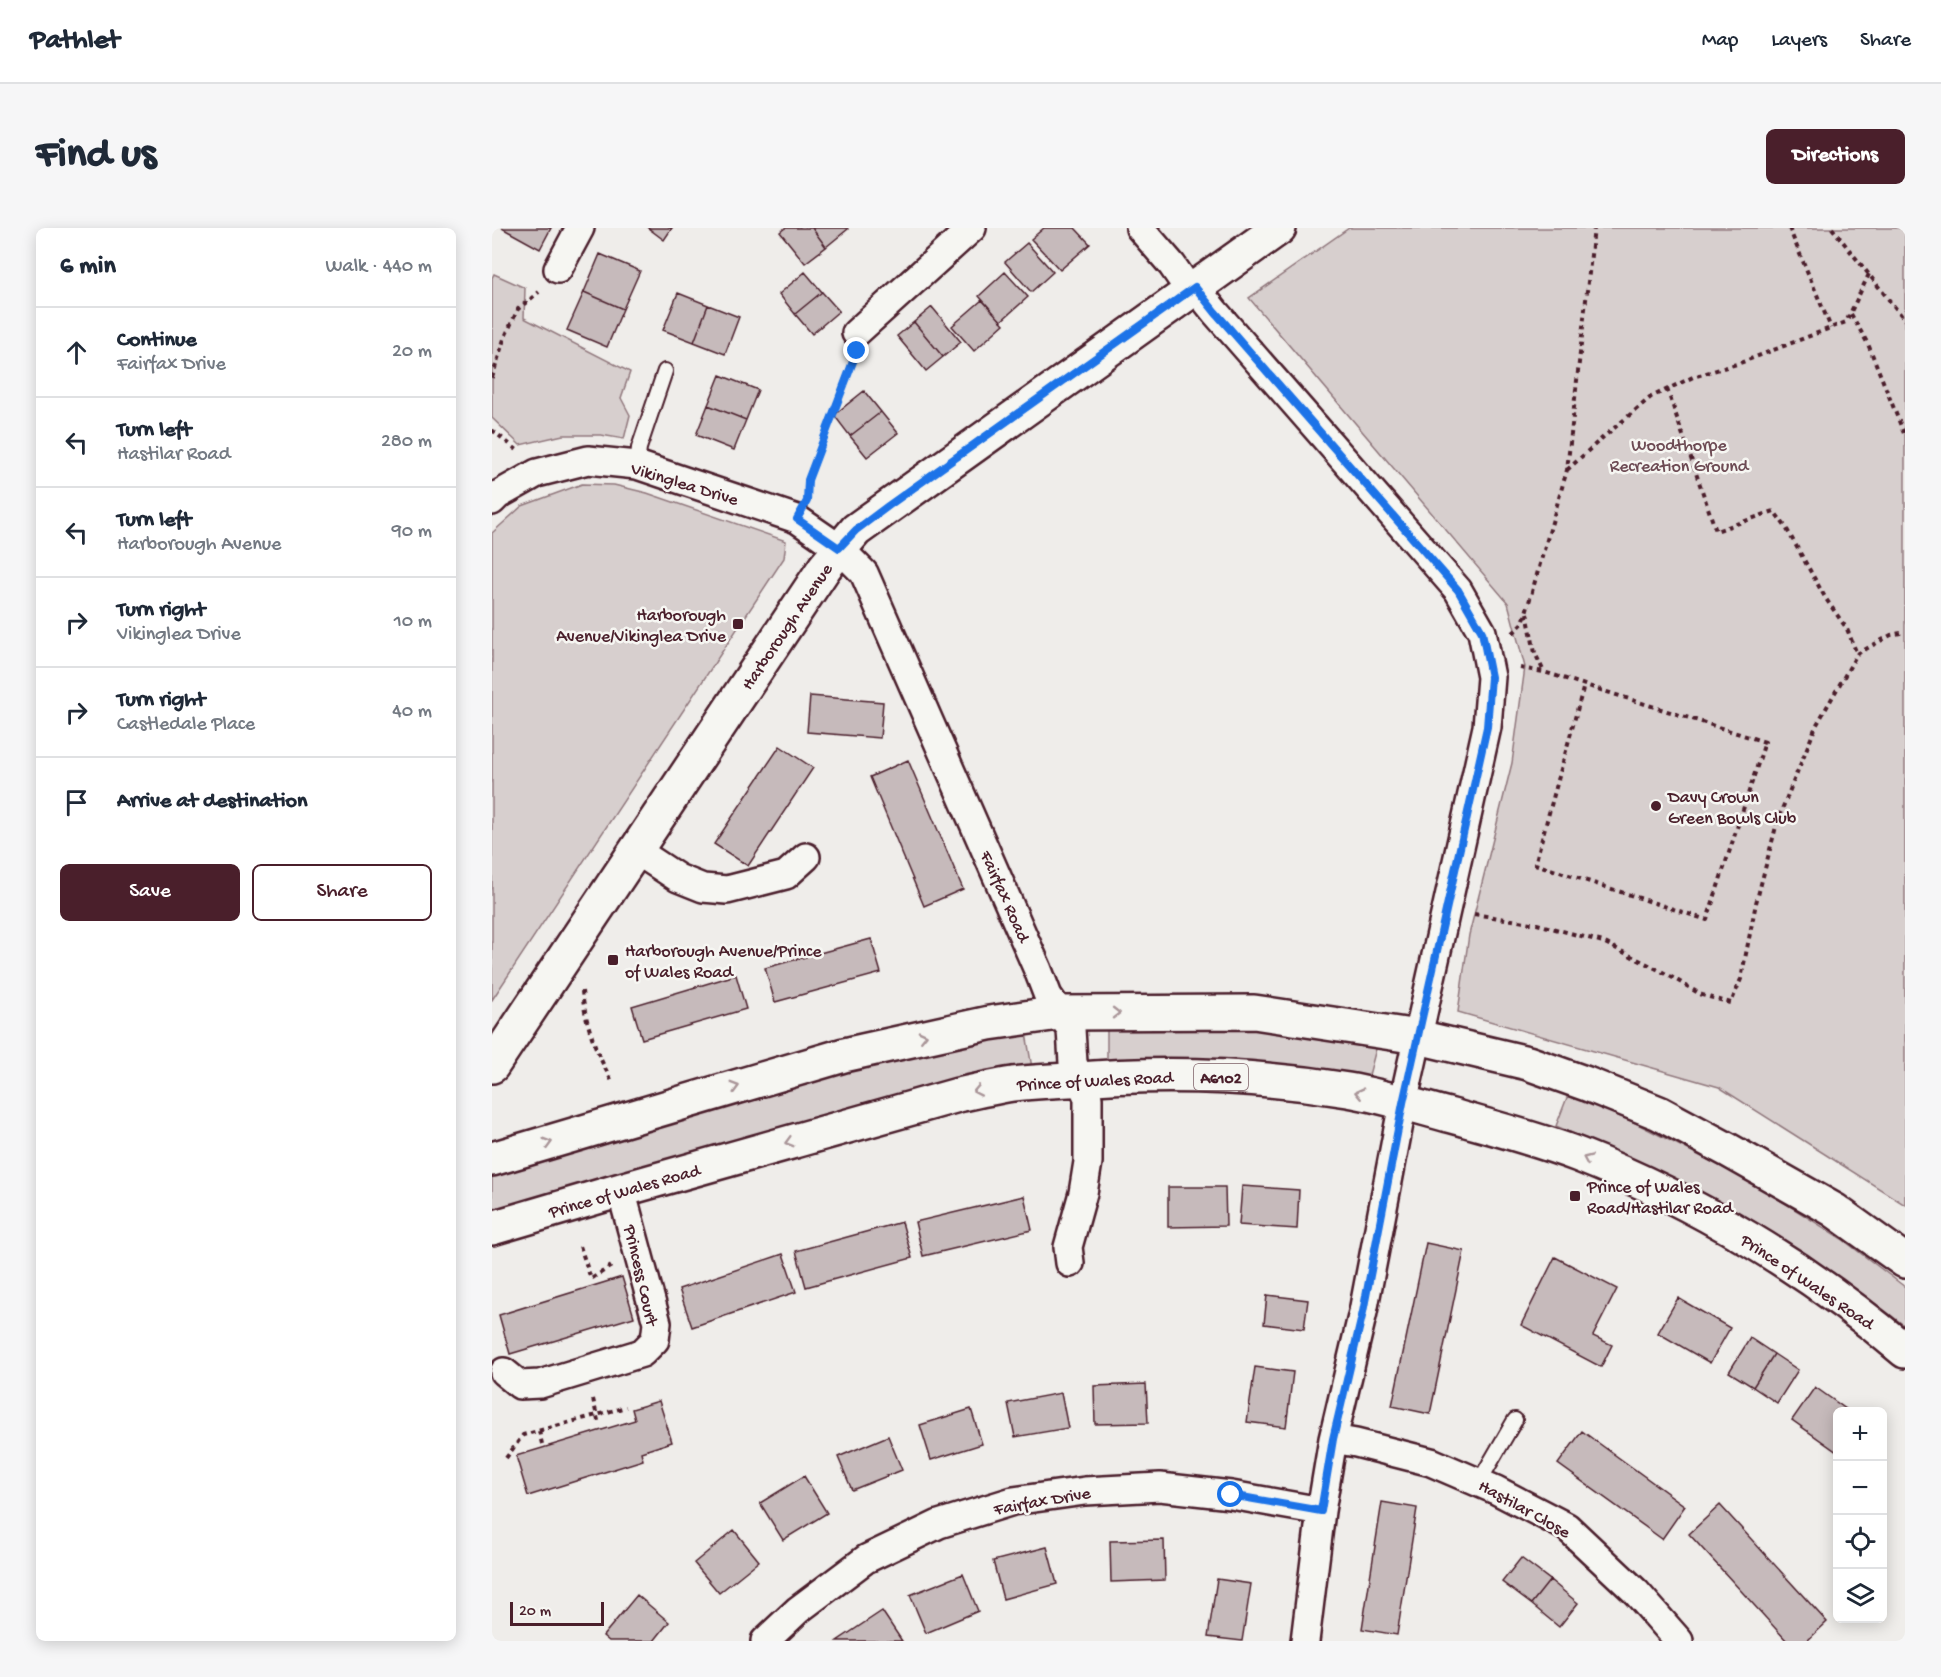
<!DOCTYPE html>
<meta charset="utf-8">
<style>
body{margin:0;font-family:"Gochi Hand",sans-serif;background:#f6f6f7;color:#1f2937}
.controls{position:absolute;right:18px;bottom:18px;display:grid;overflow:hidden;border-radius:9px;box-shadow:0 3px 15px #0003}
.controls button{width:54px;height:54px;display:grid;place-items:center;padding:0;border:0;border-bottom:2px solid #e0e1e3;background:#fff;color:#1f2937;font:30px sans-serif}
.scale{position:absolute;left:18px;bottom:15px;width:94px;box-sizing:border-box;padding-left:6px;border:3px solid #4a1f2b;border-top:0;font-size:16px;line-height:21px;white-space:nowrap;color:#4a1f2b;-webkit-text-stroke:4px #f6f6f2;paint-order:stroke}
.stop{position:absolute;width:18px;height:18px;margin:-14px;border:4px solid #1a73e8;border-radius:50%;background:#fff}
.stop.end{background:#1a73e8;border-color:#fff;box-shadow:0 2px 6px #0008}
.list{margin:0;padding:0;list-style:none}
h2{display:flex;justify-content:space-between;align-items:center;height:78px;margin:0;padding:0 24px;font-size:26px}
h2 small{font-size:20px;font-weight:400;color:#747a83}
.list li{display:grid;grid-template-columns:39px 1fr auto;gap:18px;align-items:center;box-sizing:border-box;height:90px;padding:0 24px;border-top:2px solid #e0e1e3}
.list b{display:block;font-size:22px;white-space:nowrap}
.list p{margin:0;font-size:20px;white-space:nowrap;color:#747a83}
.list em{font-size:20px;font-style:normal;color:#747a83}
.actions{display:flex;gap:12px;padding:18px 24px}
.actions a{flex:1;padding:14px 0;border:2px solid #4a1f2b;border-radius:9px;text-align:center;font-size:21px;color:#4a1f2b}
.actions .main{background:#4a1f2b;color:#fff}
.icon{flex:none;width:33px;height:33px;fill:none;stroke:currentColor;stroke-width:2;stroke-linecap:round;stroke-linejoin:round}
.map{position:relative;flex:none;width:1413px;height:1413px;overflow:hidden;border-radius:9px}
header{display:flex;align-items:center;gap:36px;box-sizing:border-box;height:84px;padding:0 30px;background:#fff;border-bottom:2px solid #e0e1e3}
header strong{font-size:28px}
nav{display:flex;gap:33px;margin-inline-start:auto;font-size:21px}
.intro{display:flex;align-items:center;justify-content:space-between;box-sizing:border-box;height:144px;padding:0 36px}
h1{margin:0;font-size:42px}
.button{padding:15px 27px;border-radius:9px;background:#4a1f2b;color:#fff;font-size:21px;font-weight:700}
main{display:flex;gap:36px;padding:0 36px}
aside{flex:1;background:#fff;border-radius:9px;box-shadow:0 3px 15px #0003}
.map>svg:first-child{display:block}
</style>
<header>
<strong>Pathlet</strong>
<nav><a>Map</a><a>Layers</a><a>Share</a></nav>
</header>
<div class="intro"><h1>Find us</h1><a class="button">Directions</a></div>
<main>
<aside>
<h2>6 min<small>Walk · 440 m</small></h2>
<ul class="list">
<li><svg class="icon" aria-label="ahead" viewBox="0 0 24 24"><path d="M12 20V5M6 11l6-6 6 6"/></svg><div><b>Continue</b><p>Fairfax Drive</p></div><em>20 m</em></li>
<li><svg class="icon" aria-label="left" viewBox="0 0 24 24"><path d="M17 20v-9H6M10 6l-5 5 5 5"/></svg><div><b>Turn left</b><p>Hastilar Road</p></div><em>280 m</em></li>
<li><svg class="icon" aria-label="left" viewBox="0 0 24 24"><path d="M17 20v-9H6M10 6l-5 5 5 5"/></svg><div><b>Turn left</b><p>Harborough Avenue</p></div><em>90 m</em></li>
<li><svg class="icon" aria-label="right" viewBox="0 0 24 24"><path d="M7 20v-9h11M14 6l5 5-5 5"/></svg><div><b>Turn right</b><p>Vikinglea Drive</p></div><em>10 m</em></li>
<li><svg class="icon" aria-label="right" viewBox="0 0 24 24"><path d="M7 20v-9h11M14 6l5 5-5 5"/></svg><div><b>Turn right</b><p>Castledale Place</p></div><em>40 m</em></li>
<li><svg class="icon" aria-label="arrive" viewBox="0 0 24 24"><path d="M6 21V4h12l-3 4 3 4H6"/></svg><div><b>Arrive at destination</b></div></li>
</ul>
<div class="actions"><a class="main">Save</a><a>Share</a></div>
</aside>
<div class="map">
<svg width="1413" height="1413" viewBox="0 0 1413 1413">
<rect width="100%" height="100%" fill="#efedea"/>
<filter id="ink" filterUnits="userSpaceOnUse"><feTurbulence type="fractalNoise" baseFrequency=".0167" numOctaves="2"/><feDisplacementMap in="SourceGraphic" scale="12" xChannelSelector="R" yChannelSelector="G"/><feConvolveMatrix kernelMatrix="1 2 1 2 8 2 1 2 1" color-interpolation-filters="sRGB"/></filter>
<g filter="url(#ink)">
<path fill="#d7cfce" stroke="#90777c" stroke-width="1.5" d="M857,0H1413V977L1227,859L966,784L977,707L1020,535L1033,439L1016,375L757,70Z
M2,46L33,60L32,90L138,144L129,170L138,187L132,211L109,207H71L28,217L0,190V50Z
M90,256L122,257L155,265L294,313L292,330L0,772V305L30,278Z
M615,797L715,798L787,802L885,817L876,851L819,840L760,834L615,832Z
M534,805L540,840L467,851L431,859L0,982V948L234,876L449,817Z
M1076,867L1130,888L1261,955L1350,1011L1413,1059V1098C1304,1013 1191,952 1064,898Z"/>
<path fill="#c6babb" stroke="#4a1f2b" stroke-width="1.5" d="M10,0H59L48,21Z
M156,0H180L172,12Z
M293,0H320L334,19L313,35L288,4Z
M320,0H355L356,1L334,19Z
M552,0H583L598,16L568,42L539,11Z
M535,15L561,44L539,64L513,34Z
M108,26L148,43L131,81L92,64Z
M313,44L330,64L303,86L287,66Z
M513,44L536,69L509,93L487,68Z
M92,64L131,81L115,119L75,102Z
M330,64L347,83L320,106L303,86Z
M186,65L216,77L202,114L171,102Z
M490,72L512,96L482,123L460,98Z
M216,77L247,89L233,126L202,114Z
M440,79L469,114L451,129L422,94Z
M422,94L451,129L434,143L405,108Z
M228,147L266,162L254,192L216,177Z
M372,163L389,184L358,208L342,187Z
M216,177L254,192L242,222L204,207Z
M389,184L406,205L375,229L358,208Z
M318,468L391,474L388,510L315,504Z
M288,518L321,540L256,638L222,616Z
M416,532L471,661L432,678L378,549Z
M379,711L389,745L283,774L273,740Z
M244,747L254,781L150,811L140,778Z
M750,958L807,962L805,1001L747,997Z
M676,959H733L734,998L676,999Z
M532,968L540,1002L431,1028L423,994Z
M410,994L420,1030L314,1059L304,1023Z
M934,1015L972,1023L938,1186L900,1178Z
M291,1026L304,1064L200,1099L187,1061Z
M1063,1029L1125,1061L1101,1108L1120,1117L1109,1139L1029,1097Z
M130,1049L142,1089L18,1126L7,1087Z
M775,1067L816,1072L812,1101L772,1096Z
M1186,1070L1238,1100L1218,1135L1166,1105Z
M1258,1110L1282,1126L1261,1159L1237,1144Z
M1282,1126L1306,1142L1285,1175L1261,1159Z
M763,1139L801,1144L794,1199L755,1194Z
M654,1156L656,1195L603,1196L602,1158Z
M1323,1159L1358,1184H1346L1345,1224L1300,1192Z
M569,1165L576,1200L523,1209L516,1175Z
M167,1173L180,1214L149,1224L151,1232L36,1268L24,1228L143,1192L140,1181Z
M479,1181L490,1216L439,1232L428,1197Z
M1090,1203L1193,1278L1170,1311L1066,1236Z
M396,1208L410,1242L360,1262L346,1229Z
M312,1248L335,1285L291,1312L268,1275Z
M890,1274L925,1280L905,1407L870,1401Z
M1228,1277L1335,1394L1315,1413H1295L1197,1306Z
M242,1302L267,1333L227,1365L202,1335Z
M672,1312L673,1352L619,1354L618,1313Z
M555,1319L565,1356L511,1371L501,1333Z
M1029,1330L1058,1352L1039,1376L1010,1354Z
M471,1346L486,1383L434,1405L418,1367Z
M725,1351L759,1356L750,1413L716,1409Z
M1058,1352L1086,1375L1067,1399L1039,1376Z
M145,1367L177,1394L162,1413H117L111,1408Z
M390,1383L410,1413H345Z"/>
<g fill="none" stroke-linecap="round" stroke-linejoin="round">
<g stroke="#4a1f2b" stroke-width="18">
<path id="service" d="M145,237L147,220L173,143
M987,1254L1023,1192"/>
</g>
<g stroke="#4a1f2b" stroke-width="32">
<path id="minor" d="M648,0L680,37L698,63
M66,41L88,0
M703,59L723,84L966,362L990,404L999,449L995,499L911,875L871,1084L841,1211L829,1283L813,1413
M364,105L480,0
M0,273L6,267L45,245L96,232L145,237L305,291L347,320L372,345L546,742L556,768L579,801L581,835L596,870V934L591,965L576,1019L578,1035
M145,623L186,650L211,660L235,662L294,647L314,629
M12,1144L28,1157L48,1156L150,1125L163,1112L165,1095L129,962
M841,1211L864,1215L939,1234L1004,1262L1075,1299L1144,1364L1187,1413
M273,1413L306,1382L374,1331L447,1296L521,1273L593,1263L668,1259L739,1267L829,1283"/>
</g>
<g stroke="#4a1f2b" stroke-width="38">
<path id="tertiary" d="M0,838L333,339L364,302L787,0"/>
</g>
<g stroke="#4a1f2b" stroke-width="38">
<path id="trunk" d="M0,931L352,827L497,795L567,785L762,784L926,809L1036,835L1095,856L1167,885L1236,922L1342,982L1413,1033
M0,1000L129,962L466,867C484,863 502,859 521,856C539,854 558,853 577,852C669,844 764,847 856,862C891,868 926,879 960,888C1002,900 1045,911 1087,927C1204,973 1317,1041 1413,1123"/>
</g>
<path stroke="#4a1f2b" stroke-width="4" stroke-dasharray="4.5 4.5" stroke-linecap="butt" d="M1297,0L1339,100
M1340,0L1413,92
M1359,86L1376,116L1413,208
M0,150L12,111L26,81L47,64
M1175,161L1224,303L1282,283L1293,298L1334,371L1355,401L1365,426
M0,202L25,222
M1075,242L1108,212L1159,169L1201,149L1248,135L1354,94L1377,46
M315,263L316,252L361,132
M1035,385L1043,425L1052,444
M1021,405L1031,395L1075,242L1102,0
M1028,440L1052,444L1273,514L1215,692L1043,636L1092,457
M982,686L1045,696L1111,714L1169,743L1210,767L1239,775L1249,751L1264,675L1286,591L1324,498L1365,426L1399,407L1413,404
M90,763C93,796 105,827 121,855
M88,1018L99,1051L121,1037
M101,1171L107,1197
M47,1203L50,1216
M14,1230L31,1207L134,1179"/>
<use href="#service" stroke="#f6f6f2" stroke-width="14"/>
<use href="#minor" stroke="#f6f6f2" stroke-width="27"/>
<use href="#tertiary" stroke="#f6f6f2" stroke-width="33"/>
<use href="#trunk" stroke="#f6f6f2" stroke-width="33"/>
</g>
<defs><path id="oneway-chevron" d="M-2-3.5L2.5 0L-2 3.5" fill="none" stroke-width="1.6" stroke-linecap="round" stroke-linejoin="round" transform="scale(1.5)"/></defs>
<g stroke="#a99598">
<use href="#oneway-chevron" transform="translate(624 785)"/>
<use href="#oneway-chevron" transform="translate(431 808) rotate(-13)"/>
<use href="#oneway-chevron" transform="translate(243 859) rotate(-16)"/>
<use href="#oneway-chevron" transform="translate(485 863) rotate(169)"/>
<use href="#oneway-chevron" transform="translate(867 865) rotate(-167)"/>
<use href="#oneway-chevron" transform="translate(297 914) rotate(164)"/>
<use href="#oneway-chevron" transform="translate(56 915) rotate(-16)"/>
<use href="#oneway-chevron" transform="translate(1095 931) rotate(-156)"/>
</g>
</g>
<g fill="none" stroke-linecap="round" stroke-linejoin="round" filter="url(#ink)">
<path stroke="#1a73e8" stroke-width="8" d="M365,123L316,252L315,273L305,291L347,320L364,302L396,278L703,59L723,84L966,362L990,404L999,449L995,499L911,875L871,1084L841,1211L829,1283L739,1267"/>
</g>
<g fill="#4a1f2b" stroke="#f6f6f2" stroke-width="2">
<rect x="240" y="390" width="12" height="12" rx="3"/>
<circle cx="1164" cy="578" r="6"/>
<rect x="115" y="726" width="12" height="12" rx="3"/>
<rect x="1077" y="962" width="12" height="12" rx="3"/>
</g>
<g text-anchor="middle" stroke-width="5" stroke-linejoin="round" paint-order="stroke">
<rect fill="#f6f6f2" stroke="#7e6067" stroke-width="1.5" x="702" y="836" width="54" height="26" rx="4.5"/>
<g font-size="16" font-weight="bold" fill="#4a1f2b">
<text x="729" y="855">A6102</text>
</g>
<g font-size="18" fill="#6d4b54" stroke="#f6f6f2">
<text x="1187" y="222">Woodthorpe<tspan x="1187" dy="21">Recreation Ground</tspan></text>
</g>
<g font-size="18" fill="#4a1f2b" stroke="#f6f6f2">
<text transform="translate(193 255) rotate(17)" y="6">Vikinglea Drive</text>
<text transform="translate(294 398) rotate(-56)" y="6">Harborough Avenue</text>
<text transform="translate(514 668) rotate(66)" y="6">Fairfax Road</text>
<text transform="translate(603 852) rotate(-3)" y="6">Prince of Wales Road</text>
<text transform="translate(132 962) rotate(-16)" y="6">Prince of Wales Road</text>
<text transform="translate(150 1047) rotate(77)" y="6">Princess Court</text>
<text transform="translate(1316 1053) rotate(34)" y="6">Prince of Wales Road</text>
<text transform="translate(550 1272) rotate(-10)" y="6">Fairfax Drive</text>
<text transform="translate(1033 1280) rotate(29)" y="6">Hastilar Close</text>
</g>
<g font-size="18" fill="#4a1f2b" stroke="#f6f6f2" text-anchor="start">
<text x="234" y="392" text-anchor="end">Harborough<tspan x="234" dy="21">Avenue/Vikinglea Drive</tspan></text>
<text x="1176" y="574">Davy Crown<tspan x="1176" dy="21">Green Bowls Club</tspan></text>
<text x="133" y="728">Harborough Avenue/Prince<tspan x="133" dy="21">of Wales Road</tspan></text>
<text x="1095" y="964">Prince of Wales<tspan x="1095" dy="21">Road/Hastilar Road</tspan></text>
</g>
</g>
</svg>
<div class="controls">
<button>+</button>
<button>−</button>
<button><svg class="icon" aria-label="locate" viewBox="0 0 24 24"><circle cx="12" cy="12" r="6"/><path d="M12 2v4M12 18v4M2 12h4M18 12h4"/></svg></button>
<button><svg class="icon" aria-label="layers" viewBox="0 0 24 24"><path d="M12 4l9 5-9 5-9-5zM3 14l9 5 9-5"/></svg></button>
</div>
<div class="scale">20 m</div>
<div class="stop" style="left:739px;top:1267px"></div>
<div class="stop end" style="left:365px;top:123px"></div>
</div>
</main>
